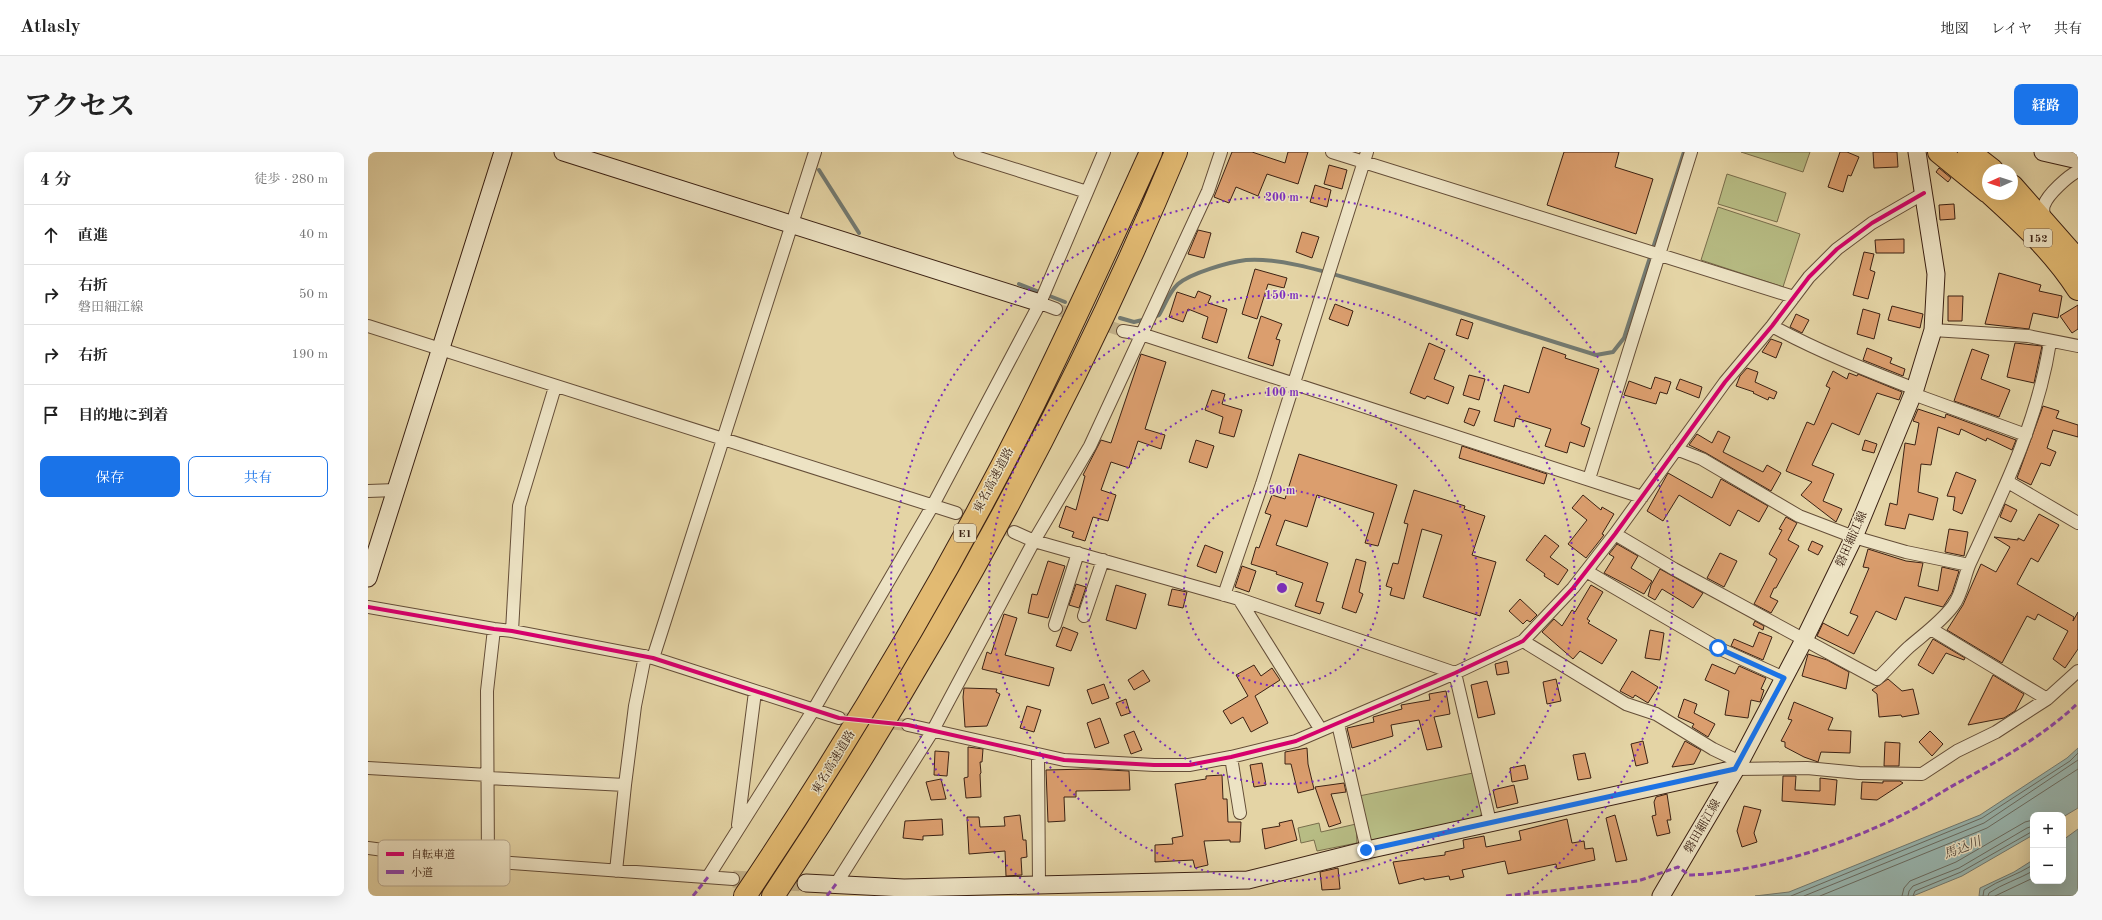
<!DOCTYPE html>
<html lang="ja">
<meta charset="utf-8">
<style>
body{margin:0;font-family:"Old Standard TT","Noto Serif JP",serif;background:#f6f6f6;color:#222}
.controls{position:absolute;right:12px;bottom:12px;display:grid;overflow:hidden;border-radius:8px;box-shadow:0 4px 16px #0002}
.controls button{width:36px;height:36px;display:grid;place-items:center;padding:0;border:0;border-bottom:1px solid #e0e0e0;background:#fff;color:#222;font:20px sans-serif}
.compass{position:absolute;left:1614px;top:12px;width:36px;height:36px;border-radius:50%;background:#fff;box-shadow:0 4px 16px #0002;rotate:267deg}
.stop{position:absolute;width:12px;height:12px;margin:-9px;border:3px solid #1a73e8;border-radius:50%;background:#fff}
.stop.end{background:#1a73e8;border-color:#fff;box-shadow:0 1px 4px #0008}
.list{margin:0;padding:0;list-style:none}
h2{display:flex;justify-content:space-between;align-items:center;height:52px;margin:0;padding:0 16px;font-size:17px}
h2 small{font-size:13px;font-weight:400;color:#767676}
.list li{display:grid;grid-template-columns:26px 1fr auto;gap:12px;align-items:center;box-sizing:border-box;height:60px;padding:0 16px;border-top:1px solid #e0e0e0}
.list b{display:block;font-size:15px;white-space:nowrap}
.list p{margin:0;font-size:13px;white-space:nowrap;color:#767676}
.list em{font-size:13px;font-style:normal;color:#767676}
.actions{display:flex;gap:8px;padding:12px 16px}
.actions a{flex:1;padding:9px 0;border:1px solid #1a73e8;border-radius:8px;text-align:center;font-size:14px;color:#1a73e8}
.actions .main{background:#1a73e8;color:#fff}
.icon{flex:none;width:22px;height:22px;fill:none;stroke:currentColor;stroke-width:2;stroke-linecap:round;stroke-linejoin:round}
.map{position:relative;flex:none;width:1710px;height:744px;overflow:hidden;border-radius:8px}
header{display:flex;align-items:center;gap:24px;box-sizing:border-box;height:56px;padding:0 20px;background:#fff;border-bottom:1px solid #e0e0e0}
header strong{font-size:19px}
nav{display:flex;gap:22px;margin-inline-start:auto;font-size:14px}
.intro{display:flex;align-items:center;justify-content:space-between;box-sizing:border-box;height:96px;padding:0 24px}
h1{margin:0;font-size:28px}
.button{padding:10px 18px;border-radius:8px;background:#1a73e8;color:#fff;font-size:14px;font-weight:700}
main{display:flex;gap:24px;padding:0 24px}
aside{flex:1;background:#fff;border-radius:8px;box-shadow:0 4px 16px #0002}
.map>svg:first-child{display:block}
</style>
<header>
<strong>Atlasly</strong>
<nav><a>地図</a><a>レイヤ</a><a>共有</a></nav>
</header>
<div class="intro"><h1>アクセス</h1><a class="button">経路</a></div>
<main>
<aside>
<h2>4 分<small>徒歩 · 280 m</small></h2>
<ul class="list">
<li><svg class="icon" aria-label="ahead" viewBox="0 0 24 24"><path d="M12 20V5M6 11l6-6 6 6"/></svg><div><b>直進</b></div><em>40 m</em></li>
<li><svg class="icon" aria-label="right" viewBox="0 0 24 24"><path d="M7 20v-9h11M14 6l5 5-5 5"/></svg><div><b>右折</b><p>磐田細江線</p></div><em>50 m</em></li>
<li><svg class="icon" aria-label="right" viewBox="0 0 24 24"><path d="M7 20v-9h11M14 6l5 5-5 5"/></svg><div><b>右折</b></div><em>190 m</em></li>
<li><svg class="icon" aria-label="arrive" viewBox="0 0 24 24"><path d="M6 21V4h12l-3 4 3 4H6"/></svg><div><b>目的地に到着</b></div></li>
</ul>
<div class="actions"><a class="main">保存</a><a>共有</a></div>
</aside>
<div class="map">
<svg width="1710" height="744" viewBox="0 0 1710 744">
<rect width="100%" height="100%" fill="#e4d4a5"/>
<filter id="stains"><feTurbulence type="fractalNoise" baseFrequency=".005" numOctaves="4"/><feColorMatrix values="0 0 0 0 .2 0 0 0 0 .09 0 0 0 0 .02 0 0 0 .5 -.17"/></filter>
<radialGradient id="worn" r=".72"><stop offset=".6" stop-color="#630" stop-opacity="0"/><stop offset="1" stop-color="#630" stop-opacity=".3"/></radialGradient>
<path fill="#b7bc84" stroke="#796e4c" d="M1373,0H1442L1435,20Z
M1359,22L1418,41L1409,70L1350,52Z
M1350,55L1432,82L1415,135L1333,108Z
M1105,621L1114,660L1112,665L1001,690L991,644Z
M951,671L953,680L988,672L989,691L949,699L946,688L933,691L930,676Z"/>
<path fill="#98b6b0" stroke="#737a71" d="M1710,596V656L1695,665V663H1665V683L1594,724L1545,744H1387L1421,740L1612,663L1699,606Z
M1710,677V744H1611L1612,736L1646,720L1665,708V729H1695V688Z"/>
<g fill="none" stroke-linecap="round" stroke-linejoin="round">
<path stroke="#6a6c62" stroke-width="1" d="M1423,744L1614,666L1702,609L1710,601
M1436,744L1616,671L1710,608
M1452,744L1619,676L1710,617
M1534,744L1536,736L1542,729L1588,710L1657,670L1665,668
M1540,744L1541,739L1545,734L1591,716L1659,676L1665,674
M1545,744L1547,739L1593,720L1665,679
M1615,744L1616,738C1631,728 1649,723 1665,713
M1620,744L1621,741C1634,732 1651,727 1665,719
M1627,744L1665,726"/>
<path stroke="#737a71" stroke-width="4" d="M451,18L491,81
M651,132L697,150
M785,165L791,163C797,153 801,140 810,132C823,121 861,110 878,108C915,105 967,123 1003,133C1078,155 1153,180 1228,203L1245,200L1256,186L1316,0
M752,166L766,170L779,167"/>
</g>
<path fill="#db9e6e" stroke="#3b2113" d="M864,0H884L917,11L920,0H940L930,32L899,22L890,44L868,35L861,51L846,45Z
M1196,0H1251L1247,15L1285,27L1268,82L1179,53Z
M1472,0H1479L1491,5L1483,24L1480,23L1475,40L1460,35Z
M1505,0H1529L1530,15L1506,16Z
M961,13L979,18L974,37L956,32Z
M1571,16L1583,26L1580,30L1568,20Z
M947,33L963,38L959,55L942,50Z
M1586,52L1587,67L1572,68L1571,53Z
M830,78L843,81L836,106L820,102Z
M934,80L951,85L944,106L928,100Z
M1536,87V101H1508L1507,88Z
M1496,100L1506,102L1502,118L1507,120L1500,147L1485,143Z
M887,117L919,126L916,136L900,132L889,167L874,162Z
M1631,121L1673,133L1671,139L1694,144L1690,166L1665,161L1661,177L1617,172Z
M830,139L843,144L840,151L859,157L849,191L834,186L840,165L820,157L815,170L801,165L809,140L827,146Z
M1580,144H1595L1594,169H1580Z
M967,152L985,159L980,174L961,167Z
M1710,153V177L1704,181L1692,164Z
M1524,154L1555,162L1552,176L1520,168Z
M1495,157L1512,162L1506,187L1489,182Z
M1428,162L1441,168L1434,181L1422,175Z
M893,164L914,172L908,187L912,188L905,214L880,206Z
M1093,167L1105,171L1100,187L1088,183Z
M1403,187L1414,191L1408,206L1394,200Z
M1061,191L1077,198L1066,227L1086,235L1080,252L1059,244L1057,247L1042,241Z
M1647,191L1674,194L1666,231L1639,225Z
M1175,195L1198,203L1197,206L1231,217L1213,272L1222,276L1216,295L1202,290L1199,301L1177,294L1183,277L1148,266L1146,275L1126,269L1136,233L1161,241Z
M1499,196L1524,206L1522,211L1537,217L1535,224L1495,208Z
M1604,197L1621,203L1613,227L1642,238L1631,265L1586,249Z
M773,202L798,210L777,277L797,283L793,297L770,289L761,316L743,310L733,338L748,343L740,369L725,365L717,389L704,385L706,380L691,375L698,354L708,358L717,324L715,323L733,288L743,291Z
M1379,216L1390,220L1387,230L1409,240L1406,247L1401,245L1400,248L1385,241L1386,240L1368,234L1372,224Z
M1465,219L1479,227L1481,221L1489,224L1490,222L1534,240L1531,248L1509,241L1491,283L1464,271L1444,313L1466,322L1455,349L1474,357L1468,370L1433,343L1444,330L1418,319L1439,270L1446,273L1462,236L1458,234Z
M1101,223L1117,227L1111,248L1095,243Z
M1287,225L1303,230L1299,242L1292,240L1288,252L1256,243L1261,229L1283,237Z
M1312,227L1334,235L1331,246L1308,237Z
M844,238L857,242L854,252L874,258L866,285L851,281L855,265L837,258Z
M1675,254L1691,259L1688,266L1710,273V285L1685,278L1679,296L1688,300L1682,314L1673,311L1663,333L1649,326Z
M1101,256L1112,259L1106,274L1096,270Z
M1550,257L1577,266L1578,262L1648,288L1644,298L1619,286L1618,289L1593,277L1591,283L1570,275L1563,313L1553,312L1550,340L1570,346L1565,368L1541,362L1537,377L1517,373L1522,351L1529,353L1537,291L1547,293L1551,271L1545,269Z
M1350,279L1362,285L1355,300L1395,320L1399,313L1413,321L1403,339L1338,301L1321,293L1329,282L1344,291Z
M828,288L846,294L839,316L821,310Z
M1497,288L1509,292L1506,301L1494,298Z
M1094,294L1179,322L1176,332L1091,306Z
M931,302L1029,333L1010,394L997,391L1006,361L949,343L939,375L917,368L908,393L960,411L948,449L956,451L952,462L927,454L935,431L908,422L909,420L883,412L888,395L891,396L903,363L897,361L904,343L917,347Z
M1588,320L1608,328L1594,362L1585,358L1587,345L1579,344Z
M1300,321L1344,346L1353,327L1400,354L1391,370L1370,358L1362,374L1311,343L1295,369L1279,359Z
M1046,338L1097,354L1096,357L1117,364L1104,403L1128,410L1112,464L1055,445L1074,383L1054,377L1036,447L1022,443L1024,436L1018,434L1025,411L1030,412L1040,372L1036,371Z
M1215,343L1233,358L1234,355L1246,362L1234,382L1236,383L1218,406L1200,392L1219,368L1204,356Z
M1637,352L1649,358L1643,370L1632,365Z
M1671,362L1691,373L1670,410L1663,406L1649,432L1706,465L1705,469L1710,460V497L1697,516L1685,507L1700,479L1670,462L1667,468L1659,464L1634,511L1579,478L1595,453L1613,412L1628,420L1642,395L1626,385L1650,388V386L1656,389Z
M1418,365L1429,371L1420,388L1431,394L1408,436H1406L1402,445L1410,449L1403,461L1386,452L1409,407L1401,402L1414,378L1411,377Z
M1581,377L1600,380L1596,404L1577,400Z
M1177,383L1191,394L1182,405L1200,418L1190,433L1176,424L1177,422L1158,408Z
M1444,389L1455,394L1450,403L1440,398Z
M1249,392L1270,404L1263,416L1284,429L1276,442L1236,421L1246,405L1241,402Z
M837,393L855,400L848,421L829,414Z
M1500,397L1538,409L1555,411L1550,434L1570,439L1574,415L1591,419L1584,441L1575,455L1537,445L1528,468L1508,459L1486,502L1449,484L1455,471L1480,484L1490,464L1482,461L1501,416L1495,415Z
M1352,401L1369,409L1356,435L1339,426Z
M988,407L998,410L991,440L995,442L988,461L974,456Z
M680,409L697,414L680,466L660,461L664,442L669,443Z
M874,414L888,419L881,440L867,435Z
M1292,417L1335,441L1325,456L1294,437L1287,448L1280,444L1283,433Z
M708,432L718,435L711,456L701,453Z
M748,433L778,442L768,477L738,468Z
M1223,433L1235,440L1219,467L1222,469L1220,471L1249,488L1234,512L1212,499L1205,507L1174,480L1186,467L1194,474L1204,458L1207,460Z
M804,437L819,440L815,456L800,453Z
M1152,447L1169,463L1162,470L1159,468L1155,472L1141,459Z
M636,462L649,466L637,503L686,516L681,534L614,517L619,500L623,502Z
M1387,469L1396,474L1395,478L1385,473Z
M695,475L710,481L703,499L688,494Z
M1282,478L1296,481L1292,508L1277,506Z
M1391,480L1404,485L1395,508L1363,494L1366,487L1385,495Z
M1565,487L1597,506L1596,508L1578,501L1565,522L1550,513Z
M1440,502L1459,508L1481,520L1478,537L1434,524Z
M1139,509L1141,521L1129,523L1127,512Z
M1344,512L1367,522L1371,514L1398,526L1393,537L1396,538L1392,550L1383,548L1380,566L1357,563L1361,539L1337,528Z
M886,513L893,524L904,516L912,528L887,544L900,571L883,580L875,565L863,572L855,559L880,544L868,523Z
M775,518L782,529L766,538L760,528Z
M1264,519L1290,535L1280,551L1267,543L1265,546L1252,539Z
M1625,523L1656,542L1647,559L1636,566L1600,573Z
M1188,527L1193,549L1179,552L1175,530Z
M1520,527L1534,539L1545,537L1551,562L1534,565L1533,563L1511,565L1509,542L1504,538Z
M1119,529L1127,562L1110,566L1103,533Z
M736,532L741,546L724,552L719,538Z
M596,536L629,537L628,540L632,542L619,574L597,575L595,545Z
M1078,539L1082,562L1066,565L1074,595L1059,598L1051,568L1023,573L1025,584L984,596L979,576L1006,570L1005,565L1034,557L1033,553L1062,548L1061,542Z
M758,547L762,561L753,564L748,551Z
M1316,547L1329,552L1326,561L1347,572L1340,585L1324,575L1326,572L1310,565Z
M1426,550L1465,566L1460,578L1483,579L1482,601L1453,600L1450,610L1436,605L1417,595V590L1413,589L1424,568L1420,567Z
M659,554L673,558L666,580L652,576Z
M732,566L741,591L727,596L719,571Z
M766,579L774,598L763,602L756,583Z
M1562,579L1575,592L1564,604L1551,590Z
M1275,589L1280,611L1268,614L1263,592Z
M1317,589L1333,598L1326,612L1304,615Z
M1517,590L1532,591L1531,614H1516Z
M600,595L615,597L614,610H612L613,621L612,622L613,645L598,646L596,626L600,625Z
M939,596L940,612L946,637L930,641L923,612H917V600Z
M567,599L581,600L579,624L566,623Z
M1217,601L1223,626L1210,628L1205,603Z
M894,611L898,633L886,635L882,613Z
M1157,613L1160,627L1144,630L1142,616Z
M720,617L761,619L762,638L708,639V645H696L697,669L680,670L678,618Z
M854,623L855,647H859L860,670H873L872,690H862V688L836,689L840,713L827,716L825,708L787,710V693L805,692L804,686L815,684L807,632L838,627V624Z
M1415,624H1428L1427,638L1452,639V626L1469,628L1467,653L1414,649Z
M573,627L578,647L563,648L558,630Z
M1515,629H1532L1535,631L1509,648L1493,647L1494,630L1515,631Z
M976,631L978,640L963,642L973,671L961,675L947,635Z
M1146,633L1150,651L1129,656L1125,638Z
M1299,642L1303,668H1299L1302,681L1289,684L1284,664L1288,663L1286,650L1288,645Z
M1376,654L1393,658L1386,681L1389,690L1374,695L1369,679Z
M652,663L655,688H658L659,705L653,706L654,723L638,724L637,699L601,702L599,665H611L612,675L637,674L636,665Z
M1247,663L1259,708L1248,710L1238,666Z
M574,667L575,683L555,684V688L535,686L537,669Z
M1199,667L1204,691L1216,689L1217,697L1225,696L1227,708L1189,717L1188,712L1140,722L1137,709L1094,718L1096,725L1082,728L1081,724L1056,728V726L1031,732L1025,710L1077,703V700L1096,696L1095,688L1116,684L1118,695L1153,688L1151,679Z
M924,668L929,688L897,697L894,677L912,674L911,671Z
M970,716L972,737L954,738L952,720Z"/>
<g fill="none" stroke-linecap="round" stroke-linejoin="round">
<path stroke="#c2b088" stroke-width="12" stroke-dasharray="12 6" stroke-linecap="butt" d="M688,157L755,179
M588,361L646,380
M471,566L540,573"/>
<path stroke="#c2b088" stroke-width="17" stroke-dasharray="17 8" stroke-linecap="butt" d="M365,727L438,731"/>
<g stroke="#654e38" stroke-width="14">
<path id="street" d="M592,0L719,40
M964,0L1426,145
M1677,68C1676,63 1674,58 1676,53C1680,42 1700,24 1710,19
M672,151L688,157
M0,174L588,361
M1404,174C1450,199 1498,218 1547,237
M1565,178L1660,184L1710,194
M755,179L773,182L1274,345
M1545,242L1658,283
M1308,297L1334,307L1431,364L1486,385L1538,400L1601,413
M1221,327L1323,0
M1640,330L1710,371
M0,339L28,338
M646,380L666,389L871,447L1087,521L1122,670
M1247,382L1306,417L1509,527C1520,517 1530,505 1541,495C1556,482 1573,470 1585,454C1594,443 1596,424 1602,411C1635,340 1670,269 1682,190
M1218,419L1350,496L1416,526
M856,443L894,332L999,0
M871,447L953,578
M0,455L126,477L144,479L285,506L471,566
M716,464L735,408
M687,473L710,401
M1563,477L1679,547
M144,479L151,354L187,235
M1155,489L1258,552L1288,562L1345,597L1372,610
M285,506L447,0
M970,572L999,698
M540,573L696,608L786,613H821L863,605L928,589L1087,521L1155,489L1205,436L1247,382L1357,230L1404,174L1441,125L1469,97L1504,71L1556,41
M670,603L671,732
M863,605L872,661
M0,616L120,623
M1367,617L1439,616L1491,621L1554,622L1589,599L1628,580L1679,547L1710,519
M120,626L257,633
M370,673L387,540
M0,696L74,706L365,727
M120,710L119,539L126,477
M248,719L257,633L267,554L277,504
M340,725L446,557L565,353L672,151L736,0
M468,732L564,580L666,389L722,294L840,39L853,0"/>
</g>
<g stroke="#3b2113" stroke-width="19">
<path id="secondary" d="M195,0L672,151
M1675,0L1710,8
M0,426L135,0
M438,731L536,736L880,728L999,698L1367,617
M1293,744L1372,610L1436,488L1486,385L1547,237L1565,178L1568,122L1549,0"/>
</g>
<g stroke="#3b2113" stroke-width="24">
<path id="highway" d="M1571,0L1620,40
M1601,0L1624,18
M1644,34L1710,109
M1623,42C1655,71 1686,100 1710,137
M377,744C483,586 581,422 666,251C707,168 745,84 783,0
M405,744C561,509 700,260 808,0"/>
</g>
<use href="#street" stroke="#ede3c4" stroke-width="12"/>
<use href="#secondary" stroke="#ede3c4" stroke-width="17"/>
<use href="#highway" stroke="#e2ba72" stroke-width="22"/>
<path stroke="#8e44ad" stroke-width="3" stroke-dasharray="6 3" stroke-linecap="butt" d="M325,744L340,725
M459,744L468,732
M1138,744L1270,729L1310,715L1321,723C1390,721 1479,692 1540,660C1559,650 1576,638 1595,628C1635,606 1677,583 1710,551"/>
<g stroke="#ede3c4" stroke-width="6">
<path id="cycleway" d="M0,455L126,477L144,479L285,506L471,566L540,573L696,608L786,613H821L863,605L928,589L1087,521L1155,489L1205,436L1247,382L1357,230L1404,174L1441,125L1469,97L1504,71L1556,41"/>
</g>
<use href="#cycleway" stroke="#d6006c" stroke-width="4"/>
</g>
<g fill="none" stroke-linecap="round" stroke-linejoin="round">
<path stroke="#1a73e8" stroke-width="5" d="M998,698L1367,617L1416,526L1350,496"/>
</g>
<g fill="none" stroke="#7b2cbf" stroke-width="2" stroke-dasharray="2 4">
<circle cx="914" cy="436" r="98"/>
<circle cx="914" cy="436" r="196"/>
<circle cx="914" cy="436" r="293"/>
<path d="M671 742A391 391 0 1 1 1157 742"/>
</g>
<g text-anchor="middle" stroke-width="3" stroke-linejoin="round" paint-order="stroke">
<g fill="#ede3c4" stroke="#705b48" stroke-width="1">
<rect x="1656" y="77" width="28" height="18" rx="3"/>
<rect x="586" y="372" width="22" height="18" rx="3"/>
</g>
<g font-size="11" font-weight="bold" fill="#3b2113">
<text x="1670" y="90">152</text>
<text x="597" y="385">E1</text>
</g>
<g font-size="12" fill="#3b2113" stroke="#ede3c4">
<text transform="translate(625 328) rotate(-62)" y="4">東名高速道路</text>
<text transform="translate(1483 387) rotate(-66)" y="4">磐田細江線</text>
<text transform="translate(465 610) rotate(-59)" y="4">東名高速道路</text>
<text transform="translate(1334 674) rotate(-60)" y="4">磐田細江線</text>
</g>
<g font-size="13" font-style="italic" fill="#52463a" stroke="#ede3c4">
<text transform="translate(1594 695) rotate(-21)" y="5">馬込川</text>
</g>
</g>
<rect x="10" y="688" width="132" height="46" rx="6" fill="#ede3c4" stroke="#b8a98f" stroke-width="1"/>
<rect x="18" y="700" width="18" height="4" fill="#d6006c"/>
<rect x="18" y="718" width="18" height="4" fill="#8e44ad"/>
<g font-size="11" fill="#3b2113">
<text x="43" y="706">自転車道</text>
<text x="43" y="724">小道</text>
</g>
<circle cx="914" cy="436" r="6" fill="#7b2cbf" stroke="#ede3c4" stroke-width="2"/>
<g font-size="12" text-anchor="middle" font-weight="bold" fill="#7b2cbf" stroke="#ede3c4" stroke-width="3" stroke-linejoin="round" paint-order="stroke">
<text x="914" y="49">200 m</text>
<text x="914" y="147">150 m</text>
<text x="914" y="244">100 m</text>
<text x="914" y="342">50 m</text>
</g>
<rect width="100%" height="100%" filter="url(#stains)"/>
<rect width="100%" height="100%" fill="url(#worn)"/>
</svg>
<div class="controls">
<button>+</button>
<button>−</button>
</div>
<svg class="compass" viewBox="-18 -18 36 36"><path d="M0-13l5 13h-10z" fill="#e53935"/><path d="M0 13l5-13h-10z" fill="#767676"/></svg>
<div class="stop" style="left:1350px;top:496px"></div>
<div class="stop end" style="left:998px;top:698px"></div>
</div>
</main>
